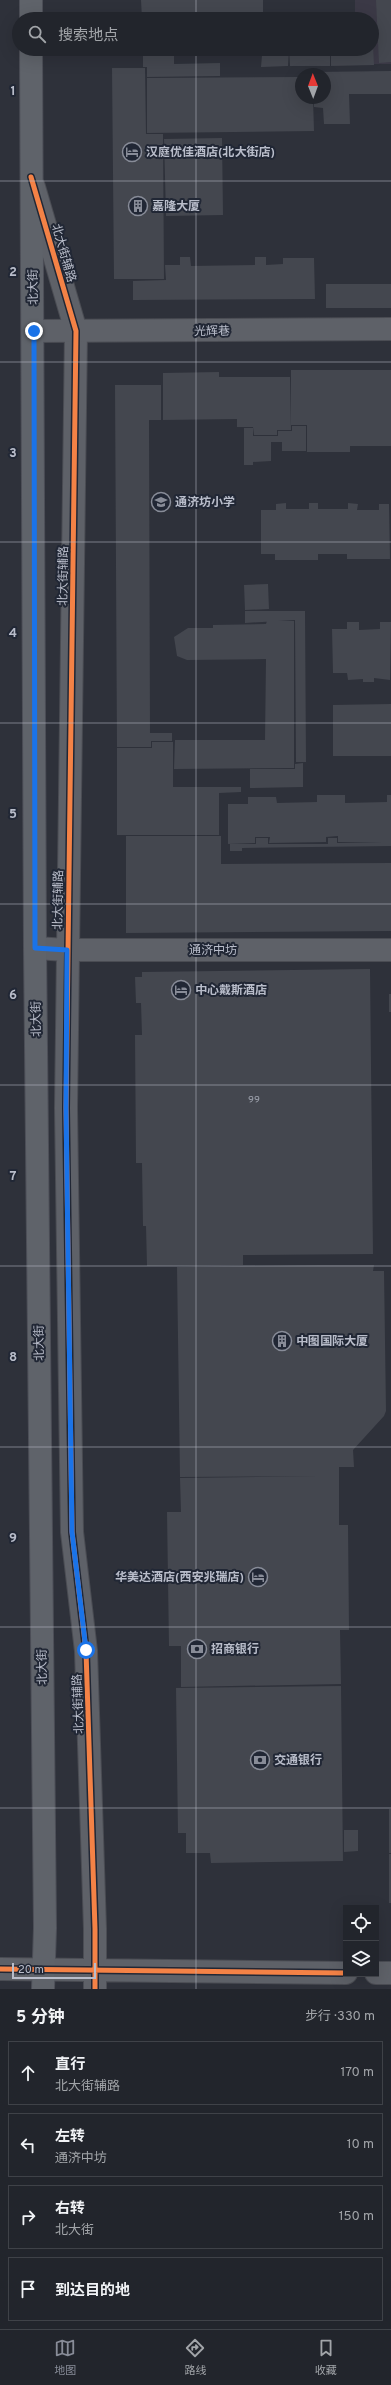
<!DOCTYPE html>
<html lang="zh">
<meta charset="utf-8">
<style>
body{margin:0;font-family:Overpass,"Noto Sans SC",sans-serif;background:#2a2d34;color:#f1f3f6}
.controls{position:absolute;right:12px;bottom:12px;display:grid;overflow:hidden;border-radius:0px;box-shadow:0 4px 16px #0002}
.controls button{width:36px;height:36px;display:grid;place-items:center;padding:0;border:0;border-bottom:1px solid #3f4248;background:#22252c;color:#f1f3f6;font:20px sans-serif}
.compass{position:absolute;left:295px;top:68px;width:36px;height:36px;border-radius:50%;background:#22252c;box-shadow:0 4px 16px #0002;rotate:359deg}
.scale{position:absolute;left:12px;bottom:10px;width:84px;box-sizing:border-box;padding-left:4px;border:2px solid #b9bdca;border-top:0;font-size:11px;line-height:14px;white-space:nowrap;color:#b9bdca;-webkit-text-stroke:3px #212735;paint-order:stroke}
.stop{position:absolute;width:12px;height:12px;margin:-9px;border:3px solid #1a73e8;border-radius:50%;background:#fff}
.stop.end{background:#1a73e8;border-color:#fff;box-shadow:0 1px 4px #0008}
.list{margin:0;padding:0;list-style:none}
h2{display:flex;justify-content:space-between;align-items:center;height:52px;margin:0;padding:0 16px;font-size:17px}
h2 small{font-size:13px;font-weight:400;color:#a2a5a9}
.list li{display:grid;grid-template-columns:26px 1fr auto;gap:12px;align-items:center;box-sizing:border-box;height:64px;margin:0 8px 8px;padding:0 8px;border:1px solid #3f4248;border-radius:0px}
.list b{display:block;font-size:15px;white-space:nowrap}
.list p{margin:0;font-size:13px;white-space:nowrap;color:#a2a5a9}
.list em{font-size:13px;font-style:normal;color:#a2a5a9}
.icon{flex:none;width:22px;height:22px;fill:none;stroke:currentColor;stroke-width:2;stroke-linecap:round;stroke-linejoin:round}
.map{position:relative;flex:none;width:391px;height:1989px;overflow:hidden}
.search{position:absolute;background:#22252c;box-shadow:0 4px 16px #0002;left:12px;right:12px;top:12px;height:44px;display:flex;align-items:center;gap:10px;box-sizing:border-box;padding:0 14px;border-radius:22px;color:#a2a5a9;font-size:15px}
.sheet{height:340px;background:#22252c}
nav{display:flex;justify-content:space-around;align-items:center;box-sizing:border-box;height:56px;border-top:1px solid #3f4248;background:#22252c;font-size:11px;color:#a2a5a9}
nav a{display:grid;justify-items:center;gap:2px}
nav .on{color:#888c98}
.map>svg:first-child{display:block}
</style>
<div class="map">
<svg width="391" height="1989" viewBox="0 0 391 1989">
<rect width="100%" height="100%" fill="#2e313a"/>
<path fill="#3b3946" d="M355,0H391V64H355L372,49V19H355Z"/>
<path fill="#44474f" d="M141,0H263V19H142Z
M376,0H391V62L379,63Z
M372,25L374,65L331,66V49H372Z
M143,49H174V64L220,63V76L147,77V67H143Z
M179,49H214V54H179Z
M277,49H289L288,66L261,67L262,55H277Z
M289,49H330V66H290Z
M112,68H145L146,134H163L164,279H114Z
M391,71V94H349L350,124H324L323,108L314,107V98H325V74H314V72Z
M301,77V98H313L314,131L147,133V78Z
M222,138L223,215L166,216L164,139Z
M180,257H190L191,266L255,265V257H266V265L283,264V258H314L315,299L133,300V281L166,280L165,265H180Z
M326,284H391V308H326Z
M291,370H391V446H350V452H307V425H291Z
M219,372V377H290L291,430H277V435H254L253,427H237V419L163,420V373Z
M115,385H161V420H149L150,733H172V741H151V747H117Z
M292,426H306V451H282V442H271V461L253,462V465H244V428H253V436H278V431H292Z
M286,503V509H309V503H318V509H348V503L358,504L357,510H379V504H389L390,559H347V554H318V560H275V554H261V510H276V504Z
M268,584L269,609L245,610L244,585Z
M245,611H305L306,762H296L295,620L245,623Z
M267,621H294V768L174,769L175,740H265L266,659L187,660L177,656L174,637L188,628H213V625L266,624Z
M347,622H359V630L380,629V622H391L390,680L374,678V682H363V679L348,680L347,673H333L332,629H347Z
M391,704V756H333V705Z
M152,742H173V787H241V792L219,793V835H117V748H152Z
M303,763V787L250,788V769H295V764Z
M317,795H345V803L387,802V795H391V846L242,848V851H230V844H256V838H268V844H328V838H337V843H383L338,842V836L326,837V842L269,843L270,837H255V843L228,844V804H248V797H276L277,803L317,802Z
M126,836H221V864L391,863V931L126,933Z
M370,969L373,1254L243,1255V1265L147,1266L146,1226H143L142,1163H136L135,1035H142L141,1003H136L135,977H142V972Z
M389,994H391V1012H389Z
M317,1265H374L373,1271H384L386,1411L384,1416L353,1450L354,1467H339V1525H348L349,1630H340L341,1684L181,1687V1646H169L167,1512H181L180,1478L320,1476L180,1477L177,1267Z
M341,1686L343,1861L211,1863L210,1853H186V1833H178L176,1688Z
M389,1809H391V1853H389Z
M344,1830H358V1851L344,1852Z
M389,1854H391V1903H389Z"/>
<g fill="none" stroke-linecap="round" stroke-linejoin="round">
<g stroke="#4a4c53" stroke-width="24">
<path id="minor" d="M34,187L76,331L66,1108L72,1532L86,1651L95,1929V1989
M35,948L67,950H391
M0,1969L346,1973
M376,1973H391"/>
</g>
<g stroke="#4a4c53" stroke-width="24">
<path id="tertiary" d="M34,331L391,329"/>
</g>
<g stroke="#4c4e57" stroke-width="24">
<path id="primary" d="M31,0V19
M31,49L35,948L45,1928L43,1989"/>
</g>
<use href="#minor" stroke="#5e6168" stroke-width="22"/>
<use href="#tertiary" stroke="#5e6168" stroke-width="22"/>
<use href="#primary" stroke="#5f636a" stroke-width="22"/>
<g stroke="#212735" stroke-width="8">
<path id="cycleway" d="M31,177L76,331L66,1108L72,1532L86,1651L95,1929V1989
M0,1969L346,1973"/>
</g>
<use href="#cycleway" stroke="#f48246" stroke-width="5"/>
</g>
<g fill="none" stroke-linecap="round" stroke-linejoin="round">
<path stroke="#1a73e8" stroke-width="5" d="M34,331L35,948L67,950L66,1108L72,1532L86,1650"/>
</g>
<path fill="none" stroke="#b9bdca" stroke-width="1" stroke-opacity="0.55" d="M196,0V19M196,49V1989M0,181H391M0,362H391M0,542H391M0,723H391M0,904H391M0,1085H391M0,1266H391M0,1447H391M0,1627H391M0,1808H391"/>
<defs>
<g id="hotel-ring" transform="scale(1)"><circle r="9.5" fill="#212735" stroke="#888c98" stroke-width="1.5"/><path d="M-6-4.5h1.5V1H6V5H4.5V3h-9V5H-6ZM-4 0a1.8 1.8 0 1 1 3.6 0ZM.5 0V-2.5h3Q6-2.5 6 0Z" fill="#888c98"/></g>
<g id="building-ring" transform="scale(1)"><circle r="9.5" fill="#212735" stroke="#888c98" stroke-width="1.5"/><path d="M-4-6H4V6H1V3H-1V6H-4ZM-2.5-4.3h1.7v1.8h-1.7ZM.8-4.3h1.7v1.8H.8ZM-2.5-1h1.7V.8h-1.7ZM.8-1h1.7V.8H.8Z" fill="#888c98"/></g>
<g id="school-ring" transform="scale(1)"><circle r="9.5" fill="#212735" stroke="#888c98" stroke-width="1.5"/><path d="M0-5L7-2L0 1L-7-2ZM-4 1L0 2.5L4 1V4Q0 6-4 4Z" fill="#888c98"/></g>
<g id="bank-ring" transform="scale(1)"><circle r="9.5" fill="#212735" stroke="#888c98" stroke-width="1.5"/><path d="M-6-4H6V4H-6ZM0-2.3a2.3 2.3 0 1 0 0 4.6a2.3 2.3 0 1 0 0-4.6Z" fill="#888c98"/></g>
</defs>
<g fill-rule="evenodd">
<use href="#hotel-ring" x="132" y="152"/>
<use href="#building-ring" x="138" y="206"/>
<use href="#school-ring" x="161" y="502"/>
<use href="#hotel-ring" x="181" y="990"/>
<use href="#building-ring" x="282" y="1341"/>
<use href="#hotel-ring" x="258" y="1577"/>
<use href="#bank-ring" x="197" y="1649"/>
<use href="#bank-ring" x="260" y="1760"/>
</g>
<g text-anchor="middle" stroke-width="4" stroke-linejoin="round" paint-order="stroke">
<g font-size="10" fill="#9ca0ab">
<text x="254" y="1103">99</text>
</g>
<g font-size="12" font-weight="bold" fill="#b9bdca" stroke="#212735" text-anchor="start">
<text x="146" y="156">汉庭优佳酒店(北大街店)</text>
<text x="152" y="210">嘉隆大厦</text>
<text x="175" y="506">通济坊小学</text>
<text x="195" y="994">中心戴斯酒店</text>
<text x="296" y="1345">中图国际大厦</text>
<text x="244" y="1581" text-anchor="end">华美达酒店(西安兆瑞店)</text>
<text x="211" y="1653">招商银行</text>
<text x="274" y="1764">交通银行</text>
</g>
<g font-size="12" fill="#b9bdca" stroke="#212735">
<text transform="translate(64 253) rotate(74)" y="4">北大街辅路</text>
<text transform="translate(33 287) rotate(-91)" y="4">北大街</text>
<text transform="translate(212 331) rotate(-1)" y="4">光辉巷</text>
<text transform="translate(63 576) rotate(-89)" y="4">北大街辅路</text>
<text transform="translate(58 900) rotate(-89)" y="4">北大街辅路</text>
<text x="213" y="954">通济中坊</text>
<text transform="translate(36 1019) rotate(-91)" y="4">北大街</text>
<text transform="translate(39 1343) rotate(-91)" y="4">北大街</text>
<text transform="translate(42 1667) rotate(-91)" y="4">北大街</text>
<text transform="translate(78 1704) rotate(-92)" y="4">北大街辅路</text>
</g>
</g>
<g font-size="13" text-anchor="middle" font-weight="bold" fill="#b9bdca" stroke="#212735" stroke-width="4" stroke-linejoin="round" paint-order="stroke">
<text x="13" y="95">1</text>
<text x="13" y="276">2</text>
<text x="13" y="457">3</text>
<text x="13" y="637">4</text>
<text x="13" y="818">5</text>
<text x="13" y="999">6</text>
<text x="13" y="1180">7</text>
<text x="13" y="1361">8</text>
<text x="13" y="1542">9</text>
</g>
</svg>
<div class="controls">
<button><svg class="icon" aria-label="locate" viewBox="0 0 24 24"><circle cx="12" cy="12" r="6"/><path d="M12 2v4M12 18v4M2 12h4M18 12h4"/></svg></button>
<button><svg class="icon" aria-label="layers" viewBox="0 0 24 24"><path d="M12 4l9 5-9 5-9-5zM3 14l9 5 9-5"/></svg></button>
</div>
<svg class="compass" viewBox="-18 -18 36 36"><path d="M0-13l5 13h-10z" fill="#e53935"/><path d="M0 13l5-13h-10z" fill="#a2a5a9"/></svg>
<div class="scale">20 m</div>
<div class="stop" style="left:86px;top:1650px"></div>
<div class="stop end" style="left:34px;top:331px"></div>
<div class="search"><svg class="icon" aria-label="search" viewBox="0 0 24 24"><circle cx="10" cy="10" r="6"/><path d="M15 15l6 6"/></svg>搜索地点</div>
</div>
<section class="sheet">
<h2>5 分钟<small>步行 · 330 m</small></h2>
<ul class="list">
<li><svg class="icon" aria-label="ahead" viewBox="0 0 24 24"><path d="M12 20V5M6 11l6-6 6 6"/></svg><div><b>直行</b><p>北大街辅路</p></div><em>170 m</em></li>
<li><svg class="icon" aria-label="left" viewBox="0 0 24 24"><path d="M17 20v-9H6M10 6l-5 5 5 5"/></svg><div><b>左转</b><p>通济中坊</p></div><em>10 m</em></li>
<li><svg class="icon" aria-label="right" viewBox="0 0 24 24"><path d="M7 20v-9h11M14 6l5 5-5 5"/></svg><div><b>右转</b><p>北大街</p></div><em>150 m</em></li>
<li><svg class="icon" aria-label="arrive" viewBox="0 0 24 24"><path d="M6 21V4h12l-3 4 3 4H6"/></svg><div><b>到达目的地</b></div></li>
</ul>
</section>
<nav>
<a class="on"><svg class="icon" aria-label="map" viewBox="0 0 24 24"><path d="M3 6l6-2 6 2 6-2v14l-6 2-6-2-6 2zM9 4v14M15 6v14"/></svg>地图</a>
<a><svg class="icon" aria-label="directions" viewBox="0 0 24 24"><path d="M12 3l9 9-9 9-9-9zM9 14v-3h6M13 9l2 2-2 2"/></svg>路线</a>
<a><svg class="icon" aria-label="saved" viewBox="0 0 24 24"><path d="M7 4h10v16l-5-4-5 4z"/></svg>收藏</a>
</nav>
